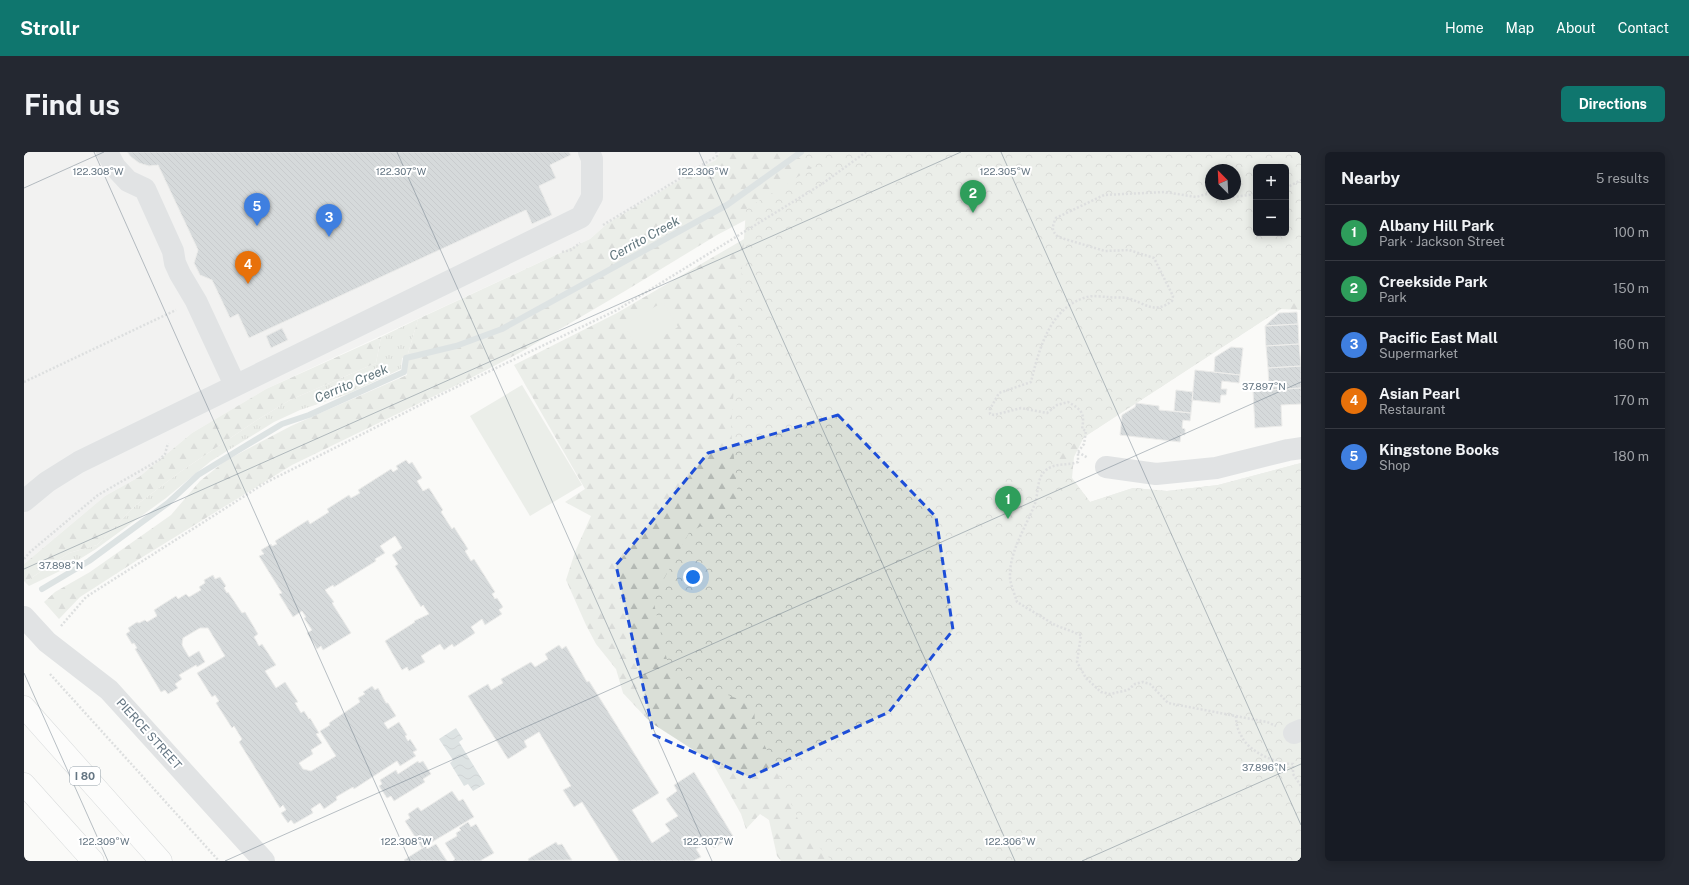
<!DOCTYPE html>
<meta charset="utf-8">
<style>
body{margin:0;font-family:"Public Sans",sans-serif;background:#242831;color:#f1f3f6}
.controls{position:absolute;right:12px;top:12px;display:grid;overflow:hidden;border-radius:6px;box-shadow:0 2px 10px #0003}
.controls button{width:36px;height:36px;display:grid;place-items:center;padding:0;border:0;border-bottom:1px solid #363941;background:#171b24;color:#f1f3f6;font:20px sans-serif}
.compass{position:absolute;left:1181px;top:12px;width:36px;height:36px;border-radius:50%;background:#171b24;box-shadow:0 2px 10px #0003;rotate:336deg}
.you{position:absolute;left:669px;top:425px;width:14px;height:14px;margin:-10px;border:3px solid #fff;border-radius:50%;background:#1a73e8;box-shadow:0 0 0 6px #1a73e833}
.badge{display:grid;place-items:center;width:26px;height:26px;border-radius:50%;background:#0f766e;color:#fff;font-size:13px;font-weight:700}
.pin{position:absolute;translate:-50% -33px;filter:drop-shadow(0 1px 2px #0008)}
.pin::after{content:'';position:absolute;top:21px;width:14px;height:12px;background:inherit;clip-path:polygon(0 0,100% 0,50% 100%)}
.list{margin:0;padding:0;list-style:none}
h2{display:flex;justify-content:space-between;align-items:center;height:52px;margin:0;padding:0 16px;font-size:17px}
h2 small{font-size:13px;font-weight:400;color:#9ea1a6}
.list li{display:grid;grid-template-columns:26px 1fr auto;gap:12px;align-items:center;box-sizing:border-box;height:56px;padding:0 16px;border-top:1px solid #363941}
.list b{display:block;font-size:15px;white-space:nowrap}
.list p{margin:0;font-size:13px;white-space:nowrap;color:#9ea1a6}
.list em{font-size:13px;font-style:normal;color:#9ea1a6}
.map{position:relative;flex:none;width:1277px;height:709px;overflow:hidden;border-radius:6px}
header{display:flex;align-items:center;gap:24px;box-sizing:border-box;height:56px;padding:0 20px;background:#0f766e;color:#fff}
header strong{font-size:19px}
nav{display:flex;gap:22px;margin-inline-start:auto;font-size:14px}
.intro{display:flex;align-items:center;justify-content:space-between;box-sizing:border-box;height:96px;padding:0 24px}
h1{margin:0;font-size:28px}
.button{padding:10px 18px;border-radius:6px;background:#0f766e;color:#fff;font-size:14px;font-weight:700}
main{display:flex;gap:24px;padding:0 24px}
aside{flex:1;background:#171b24;border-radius:6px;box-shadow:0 2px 10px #0003}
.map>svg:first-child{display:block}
</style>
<header>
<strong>Strollr</strong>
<nav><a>Home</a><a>Map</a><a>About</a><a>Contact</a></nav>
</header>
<div class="intro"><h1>Find us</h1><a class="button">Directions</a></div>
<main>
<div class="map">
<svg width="1277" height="709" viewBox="0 0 1277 709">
<defs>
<pattern id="grass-tufts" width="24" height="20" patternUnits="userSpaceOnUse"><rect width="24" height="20" fill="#dadfd7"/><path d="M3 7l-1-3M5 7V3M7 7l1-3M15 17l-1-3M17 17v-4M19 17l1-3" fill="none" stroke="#b4b9b4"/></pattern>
<pattern id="forest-firs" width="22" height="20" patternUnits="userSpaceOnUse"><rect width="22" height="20" fill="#dadfd7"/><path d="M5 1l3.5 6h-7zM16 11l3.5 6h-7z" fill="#b4b9b4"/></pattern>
<pattern id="park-crowns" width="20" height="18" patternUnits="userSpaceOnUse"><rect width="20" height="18" fill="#dadfd7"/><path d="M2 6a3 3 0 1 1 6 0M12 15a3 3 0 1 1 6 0" fill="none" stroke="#b4b9b4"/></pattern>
<pattern id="water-waves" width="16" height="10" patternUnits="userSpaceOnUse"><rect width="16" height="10" fill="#bbc7cb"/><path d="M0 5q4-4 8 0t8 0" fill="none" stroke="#9ca6aa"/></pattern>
<pattern id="building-back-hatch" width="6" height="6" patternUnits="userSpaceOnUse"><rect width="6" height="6" fill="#aab3b9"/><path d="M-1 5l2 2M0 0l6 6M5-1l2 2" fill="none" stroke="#8e969c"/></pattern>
</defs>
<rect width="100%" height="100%" fill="#fafaf8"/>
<path fill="#e8e9e9" d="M0,0H696L692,8L584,71L566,87L242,237L168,281L115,325L81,344L0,412Z"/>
<path fill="url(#grass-tufts)" d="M394,167L383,205L378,206L377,217L324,242L276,258L250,270L187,309L142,346L72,397L38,418L5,434L1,430L45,401L73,393L111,354L156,320L233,268L266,248L352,211L357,185Z"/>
<path fill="url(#forest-firs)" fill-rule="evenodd" d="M696,0H832L733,62L693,83L601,139L497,200L437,231L268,313L112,409L56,445L35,467L20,450L31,440L66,420L147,363L176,329L201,309L267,274L383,223V205L394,167L566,87L584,71L678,15L692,8Z
M1277,0V158L1257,157L1060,285L1050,305L1048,326L1066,350L1109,336L1143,339L1194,333L1277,311V709H757L753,704L745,668L736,662L722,677L717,662L688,610L626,570L599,541L592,517L572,492L562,473L542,428L551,400L567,364L541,350L561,337L490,213L593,161L751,69ZM1232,15H1262V81H1232ZM1187,18H1211V42H1187Z
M357,185L352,211L266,248L233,268L156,320L111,354L73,393L45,401L1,430L0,429V412L81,344L115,325L168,281L242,237Z"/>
<path fill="url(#park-crowns)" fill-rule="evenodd" d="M768,0H1277V144L1031,304L1066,350L1109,336L1143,339L1194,333L1277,311V709H808L778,676L731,572L730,553L646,521L629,447L665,381L715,352L707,278L722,57L788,16ZM1232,15H1262V81H1232ZM1187,18H1211V42H1187Z"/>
<path fill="#dadfd7" d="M639,150L654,175L615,199L600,173Z
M498,233L558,333L506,364L446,264Z"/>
<path fill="url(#water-waves)" d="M432,576L439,587L435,590L461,632L449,639L444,632L440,634L426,611L429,608L415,587Z"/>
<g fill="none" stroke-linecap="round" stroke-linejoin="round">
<path stroke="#bbc7cb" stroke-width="6" d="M18,437L65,409L144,351L174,323L213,299L258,272L285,263L380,220L382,206L432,194L478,177L703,53L777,0"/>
</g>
<path fill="url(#building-back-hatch)" stroke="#dcdcda" d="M103,0H545L547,3L526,13L532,26L515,34L528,63L508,72L502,58L225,186L214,162L206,166L188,128L176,123L170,111L174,98L134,13L125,14L115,11L107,5Z
M1273,160L1274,172L1241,174L1255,161Z
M1274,172L1275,192L1242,194L1241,174Z
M258,176L264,188L247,196L242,184Z
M1275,192L1277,214L1244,216L1242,194Z
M1207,195L1219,196L1216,223L1190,220L1191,205Z
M1277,214V236L1245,238L1244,216Z
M1171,218L1216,223L1215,231L1198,229L1197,237H1203L1202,243H1197L1196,251L1168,248Z
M1277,236V252L1257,253L1258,274L1231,276L1229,239Z
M1152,238L1169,240L1167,261L1150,259Z
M1112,251L1135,254V258L1167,261L1166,269L1159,268L1158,276L1161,277V283L1157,282L1156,290L1096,283L1098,263L1111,255Z
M382,308L385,312L388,310L398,326L393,329L399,339L405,336L419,358L417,360L428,377L430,375L444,397L441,399L447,409L450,407L471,440L468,442L471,447L473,446L479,455L475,458L478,462L461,473L458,467L447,475L451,481L430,495L428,492L420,498L416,492L397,504L401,510L385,519L383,515L378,518L361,489L391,470L390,469L405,462L399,453L397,455L371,414L374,412L368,403L378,396L371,384L356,394L361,401L351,407L352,409L310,435L309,433L301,438L310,450L308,451L327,481L299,498L297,494L293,497L283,481L288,478L280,466L282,465L278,459L269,465L255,442L258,441L235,404L240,402L237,398L247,392L248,394L253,392L251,389L284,368L286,372L305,360L303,357L325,343L327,346L336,341L334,338L367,317L369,320L374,317L372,314Z
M189,423L191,427L196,425L202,434L200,436L203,441L204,440L218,461L221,460L234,482L230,485L235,494L238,492L252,513L241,519L252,536L261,530L274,550L271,551L277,561L280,559L285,567L286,566L295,581L292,582L298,591L287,598L289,602L275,611L279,617L287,619L312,604L296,579L306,573L305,571L336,550L334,546L341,542L339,540L348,534L351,538L354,536L362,551H364L372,564L360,571L364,577L375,570L383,583L381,584L384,589L386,587L393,598L389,600L392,604L376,614L373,609L330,637L329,635L312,645L313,648L300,657L296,651L287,657L289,661L270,672L267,668L264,671L257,661L262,658L259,653L256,656L215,590L218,587L210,574L208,576L192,551L195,549L191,543L188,545L173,521L201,504L184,476H176L159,486L158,493L165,505L175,499L181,510L173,515L172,513L155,523L158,527L151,532L154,536L144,542L141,538L137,540L111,497L113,496L110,491L108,492L102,482L106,479L104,476L113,470L115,471L121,468L123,470L133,464L130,458L152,444L154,447L162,442L165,445L177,438L175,435L181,431L180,428Z
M535,493L538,497L542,494L563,530L565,529L635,641L608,658L628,691L646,679L641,672L654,664L642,647L653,639L650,633L670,620L709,684L690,696L685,690L672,697L677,705L669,709H595L558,650L550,655L539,638L547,634L515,580L500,589L503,595L484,607L444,544L464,532L467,538L479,531L477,527L507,510L511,515L524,507L521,502Z
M394,609L395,611L399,609L407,622L399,627L401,630L370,649L367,644L363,646L355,634L358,632L356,628L372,618L374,622Z
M428,639L435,649L439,647L450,665L398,696L381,669L386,666L384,662L394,655L397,659Z
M444,670L447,675L452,672L470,701L456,709H429L431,707L421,691L433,684L432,681L437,678L435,676Z
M532,690L534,693L538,692L548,708L505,709L504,707Z
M412,692L423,709H381L380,708L402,694L403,697Z"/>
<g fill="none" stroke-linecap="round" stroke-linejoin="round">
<g stroke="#b4b9bd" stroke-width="23">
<path id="highway" d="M0,555L137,709
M0,632L69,709"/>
</g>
<path stroke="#bbbfc2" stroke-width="2.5" stroke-dasharray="2 2" stroke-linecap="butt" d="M1262,36L1277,28
M1187,41L1172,45L1141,40L1080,43L1032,66C1028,75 1027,78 1034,85L1081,99L1105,98L1130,106L1149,144L1148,149C1129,163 1122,151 1103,146C1097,145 1090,146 1084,145C1078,145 1069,143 1063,145C1026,155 1015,197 1007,230L975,241L966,257V262L970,263L997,256L1023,261L1033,253L1044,250C1058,258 1061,261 1058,277L1062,279L1060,292L1054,300V310C1043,314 1031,310 1021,319C1012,327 1015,343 1010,354C1001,377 985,400 986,426C987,434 991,443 993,450L1031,473L1057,483L1053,510L1062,526L1077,540L1086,542L1104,538L1111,532L1119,530L1126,532L1144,551L1243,570L1252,574
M1193,42L1210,45L1232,42
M579,73L693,4L692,0
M538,100L547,98L556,91
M0,230L152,158
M1054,300L1064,306
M0,407L6,400L74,343L135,308L141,302L144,291
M37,474L62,445L241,331L418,242L593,158L798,32L842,0
M26,522L195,709
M1212,564C1212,572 1214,579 1218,585C1225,600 1253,612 1269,612V622L1277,634"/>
<path stroke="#c3c8cc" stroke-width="22" d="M83,0L91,15L104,29L121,37L149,99L151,111L156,122L172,149L211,233
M1082,315L1132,322L1192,316L1264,298L1277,296
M0,349L23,330L55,310L557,65L568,45V7L565,0
M0,465L23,490L85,538L240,709
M1270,581L1277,578"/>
<use href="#highway" stroke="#fff" stroke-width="22"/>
</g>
<path d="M0 0H1277V709H0ZM814,263L912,365L929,478L865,560L726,625L630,583L592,413L684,301Z" fill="#fafaf8" fill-opacity=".55" fill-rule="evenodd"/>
<path fill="none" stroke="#1d4ed8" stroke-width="3" stroke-dasharray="8 5" stroke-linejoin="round" d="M814,263L912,365L929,478L865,560L726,625L630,583L592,413L684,301Z"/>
<path fill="none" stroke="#657683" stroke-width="1" stroke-opacity="0.45" d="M70,0L386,709M373,0L688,709M675,0L991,709M977,0L1277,673M0,36L80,0M0,417L937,0M0,521L84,709M201,709L1277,230M1058,709L1277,612"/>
<g text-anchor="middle" stroke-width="4" stroke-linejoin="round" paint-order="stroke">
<rect fill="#fff" stroke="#939fa8" stroke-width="1" x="46" y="615" width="30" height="18" rx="3"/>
<g font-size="11" font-weight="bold" fill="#657683">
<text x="61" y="628">I 80</text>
</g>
<g font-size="12" fill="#657683" stroke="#fff">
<text transform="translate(125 582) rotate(48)" y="4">PIERCE STREET</text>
</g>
<g font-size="13" font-style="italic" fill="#60757c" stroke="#fff">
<text transform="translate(620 86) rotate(-29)" y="5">Cerrito Creek</text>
<text transform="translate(327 231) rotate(-23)" y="5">Cerrito Creek</text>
</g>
</g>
<g font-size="10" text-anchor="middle" fill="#657683" stroke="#fff" stroke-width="4" stroke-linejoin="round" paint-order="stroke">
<text x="74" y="23">122.308°W</text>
<text x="377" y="23">122.307°W</text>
<text x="679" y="23">122.306°W</text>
<text x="981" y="23">122.305°W</text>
<text x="1240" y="238">37.897°N</text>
<text x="37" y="417">37.898°N</text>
<text x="1240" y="619">37.896°N</text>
<text x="80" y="693">122.309°W</text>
<text x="382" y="693">122.308°W</text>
<text x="684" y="693">122.307°W</text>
<text x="986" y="693">122.306°W</text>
</g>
</svg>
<div class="controls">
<button>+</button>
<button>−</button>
</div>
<svg class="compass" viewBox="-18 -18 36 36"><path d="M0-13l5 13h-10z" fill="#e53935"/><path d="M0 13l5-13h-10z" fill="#9ea1a6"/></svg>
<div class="you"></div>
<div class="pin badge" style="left:984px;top:367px;background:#2e9e5b">1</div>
<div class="pin badge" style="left:949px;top:61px;background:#2e9e5b">2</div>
<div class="pin badge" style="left:305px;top:85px;background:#3f7fe0">3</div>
<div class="pin badge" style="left:224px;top:132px;background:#e8710a">4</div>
<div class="pin badge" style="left:233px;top:74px;background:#3f7fe0">5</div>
</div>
<aside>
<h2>Nearby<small>5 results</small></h2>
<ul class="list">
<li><span class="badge" style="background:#2e9e5b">1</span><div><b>Albany Hill Park</b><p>Park · Jackson Street</p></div><em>100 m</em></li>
<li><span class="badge" style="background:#2e9e5b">2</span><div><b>Creekside Park</b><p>Park</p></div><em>150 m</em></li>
<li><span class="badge" style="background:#3f7fe0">3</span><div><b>Pacific East Mall</b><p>Supermarket</p></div><em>160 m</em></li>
<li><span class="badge" style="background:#e8710a">4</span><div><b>Asian Pearl</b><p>Restaurant</p></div><em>170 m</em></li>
<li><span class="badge" style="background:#3f7fe0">5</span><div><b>Kingstone Books</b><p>Shop</p></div><em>180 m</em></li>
</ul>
</aside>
</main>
